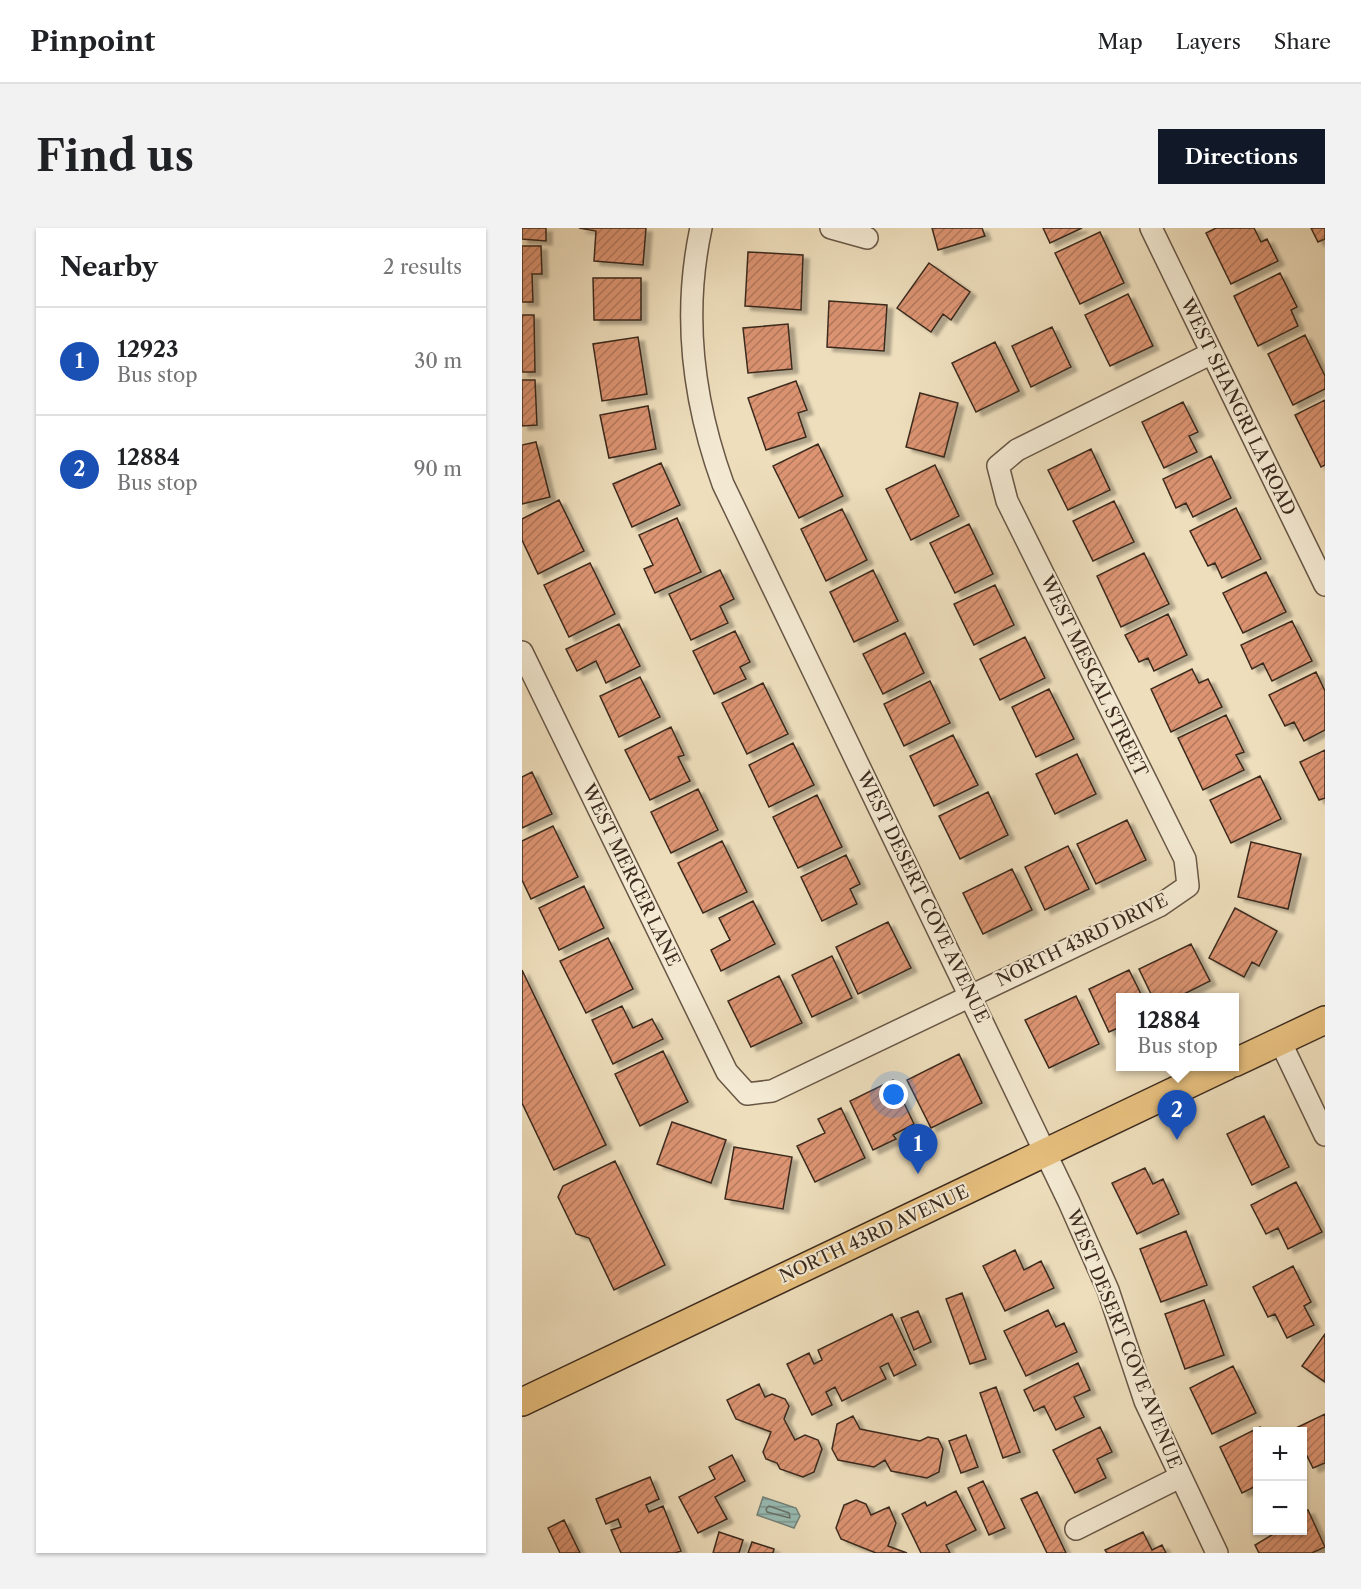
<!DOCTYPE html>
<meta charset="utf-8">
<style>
body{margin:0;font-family:"Libre Caslon Text",serif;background:#f2f2f2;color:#202124}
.controls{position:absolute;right:18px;bottom:18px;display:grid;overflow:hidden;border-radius:0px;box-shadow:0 2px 4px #0004}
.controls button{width:54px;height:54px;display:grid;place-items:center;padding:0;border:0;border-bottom:2px solid #e0e0e0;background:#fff;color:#202124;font:30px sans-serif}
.you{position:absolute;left:372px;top:867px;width:21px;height:21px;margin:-15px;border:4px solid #fff;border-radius:50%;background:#1a73e8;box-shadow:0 0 0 9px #1a73e833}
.badge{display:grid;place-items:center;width:39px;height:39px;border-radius:50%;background:#111827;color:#fff;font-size:20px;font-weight:700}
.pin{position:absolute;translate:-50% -50px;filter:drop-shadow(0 2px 3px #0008)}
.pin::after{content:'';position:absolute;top:32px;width:21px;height:18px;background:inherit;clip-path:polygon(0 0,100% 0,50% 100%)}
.popup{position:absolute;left:594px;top:765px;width:123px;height:78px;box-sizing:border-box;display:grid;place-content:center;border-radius:0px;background:#fff;filter:drop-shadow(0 2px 4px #0005);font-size:20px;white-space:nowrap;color:#757577}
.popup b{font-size:22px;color:#202124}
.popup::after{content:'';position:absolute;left:50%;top:100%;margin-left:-12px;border:12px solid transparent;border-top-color:#fff}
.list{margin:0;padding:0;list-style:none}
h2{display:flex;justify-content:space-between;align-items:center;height:78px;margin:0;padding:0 24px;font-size:26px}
h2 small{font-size:20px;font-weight:400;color:#757577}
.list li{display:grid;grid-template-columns:39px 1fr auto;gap:18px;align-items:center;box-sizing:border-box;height:108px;padding:0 24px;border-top:2px solid #e0e0e0}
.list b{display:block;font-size:22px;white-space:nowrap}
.list p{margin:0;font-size:20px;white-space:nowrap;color:#757577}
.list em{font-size:20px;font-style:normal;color:#757577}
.map{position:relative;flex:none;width:803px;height:1325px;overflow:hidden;border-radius:0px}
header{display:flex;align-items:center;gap:36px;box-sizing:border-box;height:84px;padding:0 30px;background:#fff;border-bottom:2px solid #e0e0e0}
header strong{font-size:28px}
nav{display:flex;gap:33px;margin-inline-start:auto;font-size:21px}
.intro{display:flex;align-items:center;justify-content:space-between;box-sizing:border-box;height:144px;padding:0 36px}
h1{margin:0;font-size:42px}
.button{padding:15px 27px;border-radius:0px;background:#111827;color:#fff;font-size:21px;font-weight:700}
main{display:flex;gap:36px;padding:0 36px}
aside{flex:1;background:#fff;border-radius:0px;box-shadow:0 2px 4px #0004}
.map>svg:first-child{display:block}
</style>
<header>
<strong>Pinpoint</strong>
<nav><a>Map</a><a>Layers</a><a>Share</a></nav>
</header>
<div class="intro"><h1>Find us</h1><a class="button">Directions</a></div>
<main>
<aside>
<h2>Nearby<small>2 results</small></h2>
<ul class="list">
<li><span class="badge" style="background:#1a4fb4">1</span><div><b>12923</b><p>Bus stop</p></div><em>30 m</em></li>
<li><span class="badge" style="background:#1a4fb4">2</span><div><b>12884</b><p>Bus stop</p></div><em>90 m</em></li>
</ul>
</aside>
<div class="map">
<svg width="803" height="1325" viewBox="0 0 803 1325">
<defs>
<pattern id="water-rules" width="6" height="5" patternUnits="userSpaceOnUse" patternTransform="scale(1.5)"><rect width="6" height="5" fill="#99bcb4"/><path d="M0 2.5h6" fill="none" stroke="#7e9992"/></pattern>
<pattern id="building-hatch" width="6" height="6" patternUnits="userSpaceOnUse" patternTransform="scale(1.5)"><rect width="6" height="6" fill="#dc9472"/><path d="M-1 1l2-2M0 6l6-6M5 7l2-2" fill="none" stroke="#b4795d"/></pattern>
<filter id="shadow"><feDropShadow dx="6" dy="4" stdDeviation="1.5" flood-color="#0004"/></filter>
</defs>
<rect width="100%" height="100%" fill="#eedebc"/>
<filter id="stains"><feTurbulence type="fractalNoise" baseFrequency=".00333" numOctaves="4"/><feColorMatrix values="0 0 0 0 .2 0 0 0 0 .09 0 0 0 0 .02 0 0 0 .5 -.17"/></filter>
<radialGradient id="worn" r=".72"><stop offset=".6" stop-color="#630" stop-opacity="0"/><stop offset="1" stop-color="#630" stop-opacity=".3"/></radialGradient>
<path fill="url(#water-rules)" stroke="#738278" stroke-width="1.5" d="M241,1269L274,1280L278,1288L272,1300L235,1287Z"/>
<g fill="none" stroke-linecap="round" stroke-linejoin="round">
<path stroke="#6a7369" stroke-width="1.5" d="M247,1278L267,1285L268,1290L245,1284L244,1281Z"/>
</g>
<path fill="url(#building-hatch)" stroke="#3b2a1e" stroke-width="1.5" filter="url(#shadow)" d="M0,0H24V13L0,11Z
M57,0H124L121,37L72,33L74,3Z
M410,0H460L463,8L416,22Z
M521,0H560L528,15Z
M694,0H732L739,14L745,11L756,33L709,56L684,5Z
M789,0H803V11L796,14Z
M578,4L602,55L558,76L533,25Z
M0,18H19L20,46H10L11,74H0Z
M226,24L281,27L279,82L223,78Z
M407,35L448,64L429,92L421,86L409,104L375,80Z
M758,45L775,79L769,82L776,98L736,118L712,68Z
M71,50H119V92H72Z
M606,66L631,118L588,138L563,87Z
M307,73L365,77L362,123L305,119Z
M0,87H12L13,144H0Z
M266,96L270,141L226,145L221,100Z
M530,99L549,139L509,159L490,118Z
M783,107L803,148V161L771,177L746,126Z
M116,109L125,166L80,173L71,116Z
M473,114L497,163L454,184L430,135Z
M0,152H13L15,197L0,198Z
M274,153L285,182L276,185L284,209L244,222L226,170Z
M398,165L436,175L422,229L384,219Z
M803,172V237L799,239L773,187Z
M661,174L676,204L667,208L675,224L642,240L620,194Z
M126,178L134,221L87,230L78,187Z
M14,214L28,269L0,276V217Z
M296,216L321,268L277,290L251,238Z
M569,221L588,262L546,282L526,242Z
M689,228L709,270L671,289L664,275L654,280L641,251Z
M139,235L158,277L110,299L91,256Z
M413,237L437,288L389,312L364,261Z
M37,272L62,323L16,346L0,312V291Z
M592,273L612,314L571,333L551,293Z
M714,280L739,331L700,350L693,335L686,338L668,303Z
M320,281L345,332L304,353L279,301Z
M155,290L179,344L133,365L122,341L131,337L117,307Z
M447,296L471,346L433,365L408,315Z
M622,325L647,376L599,399L575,348Z
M68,335L93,386L47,409L22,357Z
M198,342L212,371L198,378L206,395L169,412L147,366Z
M351,342L376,393L332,414L308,364Z
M744,344L764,384L721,405L701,365Z
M473,357L492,397L452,417L432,376Z
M646,386L665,427L632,443L626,430L617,434L603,407Z
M770,393L790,433L750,453L741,435L730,441L719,417Z
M97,396L118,438L84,455L74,433L55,443L44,421Z
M213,403L228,434L218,439L224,451L192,466L171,423Z
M383,405L402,445L361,466L341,426Z
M503,409L523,450L478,472L458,431Z
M670,441L677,455L686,451L700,479L649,504L629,461Z
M794,444L803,463V502L782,513L772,494L763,498L747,467Z
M118,449L138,489L97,509L78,468Z
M408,453L428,495L382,518L362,476Z
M241,455L266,506L225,526L200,475Z
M527,461L552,511L514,529L490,479Z
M704,487L722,524L714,527L722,542L681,562L656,510Z
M149,499L162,527L156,529L168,553L128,572L103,522Z
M431,507L456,557L412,578L388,528Z
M271,515L292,557L247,579L227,537Z
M803,522V570L797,572L778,534Z
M555,526L574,566L533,586L514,546Z
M10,544L30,586L0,600V549Z
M738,548L759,591L709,615L688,572Z
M176,561L196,602L149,625L129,584Z
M466,564L486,607L438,631L417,588Z
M295,567L320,619L276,640L251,589Z
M605,592L624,632L574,656L555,616Z
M31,598L56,649L9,671L0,652V613Z
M200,613L225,664L181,685L156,635Z
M729,614L779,626L766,681L716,669Z
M546,618L567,661L523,682L503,639Z
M324,627L338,656L328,661L335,676L300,693L279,649Z
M490,641L510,682L461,706L441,665Z
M62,658L82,700L37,722L17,680Z
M231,673L253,716L199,743L189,722L208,712L197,690Z
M713,680L755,703L737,738L730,734L722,749L687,730Z
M366,694L389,740L336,766L314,719Z
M86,710L111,761L64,785L38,733Z
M669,716L688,753L654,770H631L617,741Z
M310,728L330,770L290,789L270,747Z
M0,742L84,917L32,942L0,875Z
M607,742L621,770H598V799L587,804L567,761Z
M257,748L280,795L229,819L206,773Z
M554,768L577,816L527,840L503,792Z
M100,778L111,800L130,791L141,811L91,836L70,792Z
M141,823L166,874L118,898L93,846Z
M437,826L460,875L409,900L385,852Z
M371,852L392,896L371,907L374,911L351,922L328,873Z
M319,880L343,930L293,954L275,918L303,905L296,891Z
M742,888L767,939L730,957L705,906Z
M150,894L204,912L189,955L135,936Z
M212,919L270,929L261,981L203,971Z
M93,933L143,1037L92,1062L67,1010L54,1006L36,969L41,958Z
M623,940L631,956L641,951L657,986L615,1006L590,955Z
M774,954L800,1004L766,1021L756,1000L744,1006L729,977Z
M664,1003L685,1057L639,1074L618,1021Z
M493,1022L502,1042L519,1033L532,1060L483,1083L461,1038Z
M771,1038L789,1074L782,1078L792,1097L765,1110L753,1086L746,1089L731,1059Z
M440,1065L464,1131L448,1136L424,1071Z
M682,1072L702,1127L663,1141L643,1086Z
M526,1082L534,1099L542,1095L555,1124L504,1148L482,1103Z
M396,1083L409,1114L392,1122L379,1090Z
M370,1086L394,1137L372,1148L366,1135L358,1139L364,1151L320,1173L313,1159L304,1164L310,1177L290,1187L265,1136L287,1125L292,1136L300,1132L296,1122Z
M803,1106V1154L780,1138Z
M556,1135L568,1162L552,1169L562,1189L534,1202L522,1178L512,1183L502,1162Z
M711,1138L734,1185L690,1206L668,1160Z
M237,1156L243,1169L250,1166L263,1171L267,1178L262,1191L273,1212L283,1207L296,1212L300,1221L292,1244L281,1249L258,1241L255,1235L244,1231L241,1224L249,1204L214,1191L205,1172Z
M474,1159L498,1224L481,1230L458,1165Z
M803,1186V1235L791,1240L780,1218V1204L772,1201Z
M331,1188L338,1201L398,1213L406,1209L416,1211L421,1221L417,1244L405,1250L369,1243L363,1232L352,1239L316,1232L310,1221L315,1196Z
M578,1199L590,1224L575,1231L584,1250L553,1265L531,1222Z
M738,1199L740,1204H736V1257L720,1265L698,1219Z
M444,1207L456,1239L439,1245L427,1213Z
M210,1227L223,1253L193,1269L205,1291L176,1305L157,1269L193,1251L187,1239Z
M128,1249L137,1271L124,1277L127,1284L141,1278L159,1323L153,1325H99L89,1302L99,1299L96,1291L84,1296L74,1271Z
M461,1253L483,1300L467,1307L446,1260Z
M434,1263L454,1302L424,1317L428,1325H399L380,1286L403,1274L405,1278Z
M515,1264L544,1325H525L499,1271Z
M334,1272L344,1276L349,1287L367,1279L374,1295L366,1318L385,1325H354L319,1311L314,1300L322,1277Z
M786,1282L803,1319L790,1325H737L733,1317L758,1302H780V1284Z
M42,1292L58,1325H38L26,1300Z
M197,1304L221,1312L217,1325H191Z
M621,1304L630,1322L640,1317L644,1325H585L583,1322Z
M230,1314L252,1321L251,1325H226Z"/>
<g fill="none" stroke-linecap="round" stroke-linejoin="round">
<g stroke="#685746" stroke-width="24">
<path id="minor" d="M179,0C160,88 171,173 201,256L547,974L586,1062L623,1173L695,1325
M309,0L345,10
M629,0L803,357
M0,424L205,844L225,866L250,863L637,678L666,658L663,631L485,273L476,238L495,222L690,125
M758,813L803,907
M554,1301L658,1249"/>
</g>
<g stroke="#3b2a1e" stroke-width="30">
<path id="major" d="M712,835L803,792
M0,1174L705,838"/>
</g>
<use href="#minor" stroke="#f4ead3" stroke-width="21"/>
<use href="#major" stroke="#e7bf7e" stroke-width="27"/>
</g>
<g text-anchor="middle" stroke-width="4.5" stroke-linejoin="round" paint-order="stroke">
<g font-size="18" fill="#3b2a1e" stroke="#f4ead3">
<text transform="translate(716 179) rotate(64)" y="6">WEST SHANGRI LA ROAD</text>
<text transform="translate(572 448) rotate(64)" y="6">WEST MESCAL STREET</text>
<text transform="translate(109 647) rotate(64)" y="6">WEST MERCER LANE</text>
<text transform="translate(401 669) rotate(64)" y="6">WEST DESERT COVE AVENUE</text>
<text transform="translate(560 712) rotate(-26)" y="6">NORTH 43RD DRIVE</text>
<text transform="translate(352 1006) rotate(-25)" y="6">NORTH 43RD AVENUE</text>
<text transform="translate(602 1111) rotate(68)" y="6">WEST DESERT COVE AVENUE</text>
</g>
</g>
<rect width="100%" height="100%" filter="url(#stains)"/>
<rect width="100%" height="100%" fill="url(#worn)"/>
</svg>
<div class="controls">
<button>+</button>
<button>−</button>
</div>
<div class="you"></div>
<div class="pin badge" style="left:396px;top:946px;background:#1a4fb4">1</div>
<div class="pin badge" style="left:655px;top:912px;background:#1a4fb4">2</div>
<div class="popup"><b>12884</b>Bus stop</div>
</div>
</main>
